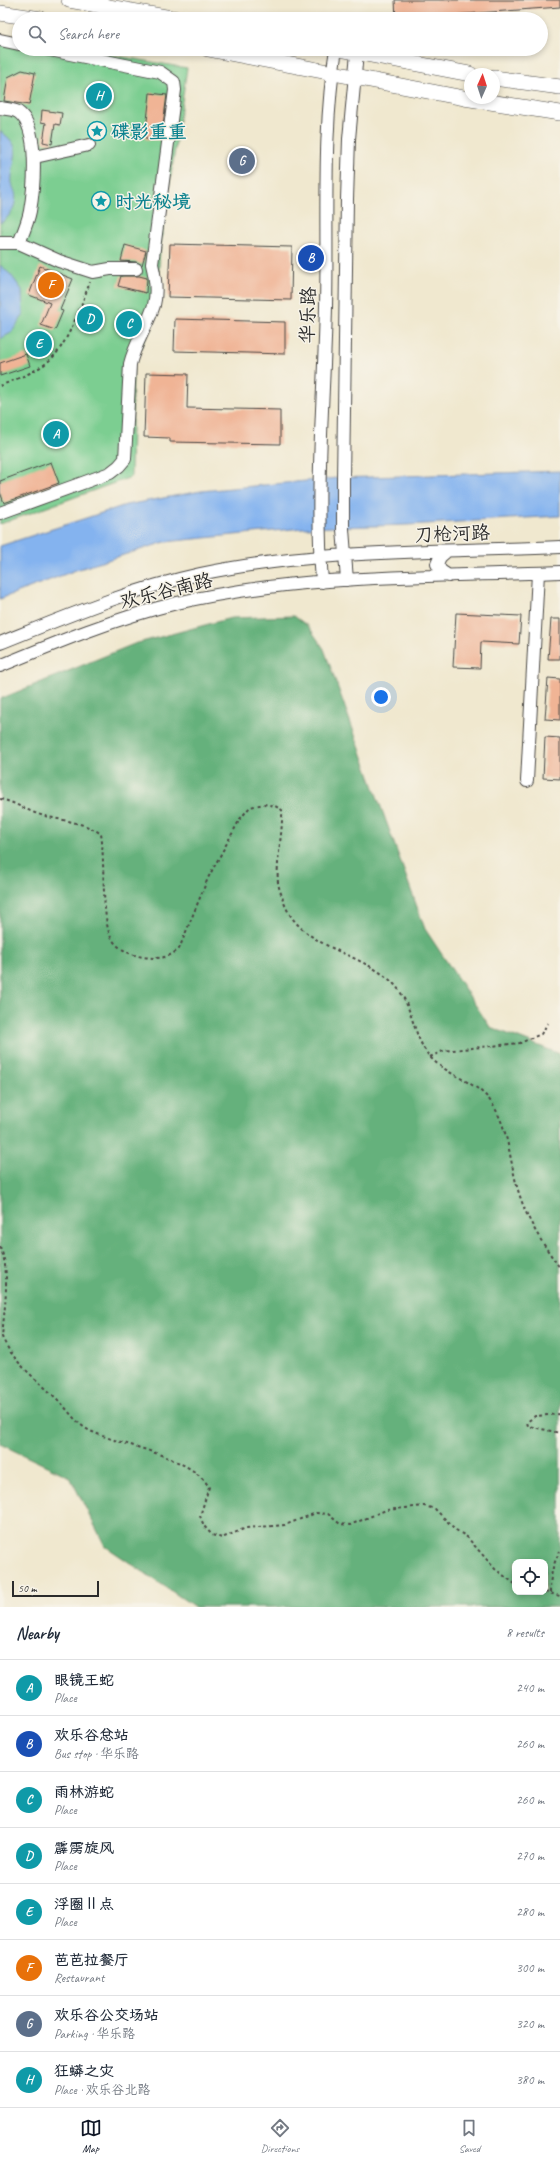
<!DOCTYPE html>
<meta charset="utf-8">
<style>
body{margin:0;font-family:Caveat,"LXGW WenKai TC",sans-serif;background:#f6f6f7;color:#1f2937}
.controls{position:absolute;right:12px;bottom:12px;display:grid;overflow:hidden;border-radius:8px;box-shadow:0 2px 6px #0003}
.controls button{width:36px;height:36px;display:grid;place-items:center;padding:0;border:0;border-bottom:1px solid #e0e1e3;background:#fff;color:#1f2937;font:20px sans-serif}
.compass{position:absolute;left:464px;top:68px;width:36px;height:36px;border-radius:50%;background:#fff;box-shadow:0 2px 6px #0003;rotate:3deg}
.scale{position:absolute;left:12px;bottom:10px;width:87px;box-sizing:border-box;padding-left:4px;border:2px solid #2b2b2b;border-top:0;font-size:11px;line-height:14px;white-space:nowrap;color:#2b2b2b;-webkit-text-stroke:3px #f7f3e8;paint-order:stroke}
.you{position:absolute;left:381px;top:697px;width:14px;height:14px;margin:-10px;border:3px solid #fff;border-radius:50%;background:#1a73e8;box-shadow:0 0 0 6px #1a73e833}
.badge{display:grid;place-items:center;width:26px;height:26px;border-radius:50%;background:#111827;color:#fff;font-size:13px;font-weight:700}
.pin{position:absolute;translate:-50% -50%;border:2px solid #fff;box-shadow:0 1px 4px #0006}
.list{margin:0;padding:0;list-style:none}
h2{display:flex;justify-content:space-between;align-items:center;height:52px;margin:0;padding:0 16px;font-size:17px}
h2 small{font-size:13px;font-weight:400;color:#747a83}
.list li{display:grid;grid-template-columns:26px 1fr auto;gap:12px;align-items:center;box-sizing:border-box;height:56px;padding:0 16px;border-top:1px solid #e0e1e3}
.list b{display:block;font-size:15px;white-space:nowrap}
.list p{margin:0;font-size:13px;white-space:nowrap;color:#747a83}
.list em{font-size:13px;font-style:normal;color:#747a83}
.icon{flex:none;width:22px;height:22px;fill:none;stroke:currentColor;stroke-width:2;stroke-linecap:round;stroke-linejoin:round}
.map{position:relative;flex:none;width:560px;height:1607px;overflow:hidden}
.search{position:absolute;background:#fff;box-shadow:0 2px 6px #0003;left:12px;right:12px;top:12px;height:44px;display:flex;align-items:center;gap:10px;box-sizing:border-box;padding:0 14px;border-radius:22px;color:#747a83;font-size:15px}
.sheet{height:500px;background:#fff}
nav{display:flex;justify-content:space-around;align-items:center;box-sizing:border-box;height:56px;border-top:1px solid #e0e1e3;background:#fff;font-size:11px;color:#747a83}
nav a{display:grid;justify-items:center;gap:2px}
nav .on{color:#111827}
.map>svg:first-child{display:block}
</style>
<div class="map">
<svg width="560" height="1607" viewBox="0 0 560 1607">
<rect width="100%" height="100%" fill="#f7f3e8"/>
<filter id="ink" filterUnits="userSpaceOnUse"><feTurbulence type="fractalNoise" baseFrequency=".025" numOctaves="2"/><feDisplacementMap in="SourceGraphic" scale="8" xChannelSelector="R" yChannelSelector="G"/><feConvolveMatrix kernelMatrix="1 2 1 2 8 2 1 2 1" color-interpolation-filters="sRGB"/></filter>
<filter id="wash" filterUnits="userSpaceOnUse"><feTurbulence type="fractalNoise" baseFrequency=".012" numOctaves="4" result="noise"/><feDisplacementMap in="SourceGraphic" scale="16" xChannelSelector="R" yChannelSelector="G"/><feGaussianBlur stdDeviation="0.9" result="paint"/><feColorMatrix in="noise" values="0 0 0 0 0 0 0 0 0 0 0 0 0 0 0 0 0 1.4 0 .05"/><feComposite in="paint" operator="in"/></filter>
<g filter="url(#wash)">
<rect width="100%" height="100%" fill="#f0e8cf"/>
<path fill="#7cce91" stroke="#547c5e" d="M0,36L19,49H76L187,68L160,249L156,316L133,364L131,477L0,524Z"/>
<path fill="#65b17b" stroke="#486e53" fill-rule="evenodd" d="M294,616L309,627L324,649L425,929L490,1027L560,1054V1607H195L105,1546L70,1477L0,1444V699L134,644L231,618ZM515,1562H545V1592H515Z"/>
<path fill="#84b3ef" stroke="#586f8d" d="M0,131C23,147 14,154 12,177C11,183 13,187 15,192C18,204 10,218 0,223Z
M0,265L11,275L22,290L23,316L11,333L0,339Z
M560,471V516L408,525L303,528L165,542L76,570L0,599V546L126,505L201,491L337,478Z"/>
<g id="blocks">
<path fill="#f0b495" d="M395,0H560V7L396,19Z
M22,70L35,73L29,105L4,101L8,77Z
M150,93L167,95L161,140L145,139Z
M42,110L62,113L60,125L55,124L52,144L43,142L46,123L41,122Z
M170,244L292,247L291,300L168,297Z
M125,245L146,251L142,265L136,262L121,261Z
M40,266L73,279L60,310L63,311L55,330L41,325L50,303L29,295Z
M121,276H139L147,278L146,293L118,286Z
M175,319L285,322V354L174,351Z
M26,354L30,366L0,376V363Z
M146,373L188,374L187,408L280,410V444L170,442V438L144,437Z
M51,462L59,483L4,503L0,492V481Z
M456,613L521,616L519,644L481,642L480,668L453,667Z
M551,619H560V659H548Z
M548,678L560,679V720L545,719Z
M545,737L560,738V779L543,778Z"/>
</g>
</g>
<g filter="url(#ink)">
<use href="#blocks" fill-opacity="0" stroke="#494744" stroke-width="1"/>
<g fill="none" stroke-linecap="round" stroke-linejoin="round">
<g stroke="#494744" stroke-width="14">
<path id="minor" d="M0,40L19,44
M0,108C5,109 13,109 18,112C40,127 34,188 30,211C28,222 23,233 19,243
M35,157L89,145
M0,243H19L59,261L93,272L110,269H136
M0,513L110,473L119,466L125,459L130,364C135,343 148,325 154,305C157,293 155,276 152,264L175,90L174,82L160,72L45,49
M447,551L440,557L437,564L441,571L449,576
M347,580L343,529V481L347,199L349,139L357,53
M322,582C315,490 324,398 326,306C328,221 322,133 336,49
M0,643C65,617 131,589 200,574C318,549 440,552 560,547
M0,666C58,642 116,618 177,603C301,574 433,577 560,572
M527,781L538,573"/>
</g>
<g stroke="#494744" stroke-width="16">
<path id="major" d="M69,0L177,19
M0,13L41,19
M208,49L464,98L560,113
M339,49L470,74
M494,78L560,87"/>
</g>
<path stroke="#494744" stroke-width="2" stroke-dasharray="3 3" stroke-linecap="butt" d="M0,386C18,378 40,371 54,356C69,340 82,303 90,282
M0,799C14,802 22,808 35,813C57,821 82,820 101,834C105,858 101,923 112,939C118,949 131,955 143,957C158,959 167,959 179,949L208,878L240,819L250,807L264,804L275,806L282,810C283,835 276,858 278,883C279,889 282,895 283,900C300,950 360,950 394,984C414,1005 412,1039 432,1059C449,1076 477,1082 491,1102C511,1131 509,1167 521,1199C529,1224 545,1247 560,1268
M430,1057L443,1051L520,1043L541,1034L548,1023
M0,1247C11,1270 4,1312 2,1337C14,1364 39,1381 59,1401C71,1413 78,1427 95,1433C128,1447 190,1456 209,1487L200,1516L204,1526L212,1535L222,1538L246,1528L285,1525L316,1513L328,1514L340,1524L350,1525L386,1510L424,1506L435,1509L456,1530L467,1537L495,1569L515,1584
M560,1414L535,1416L527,1422L528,1426L560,1433
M545,1592L560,1596
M550,1593C550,1577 552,1566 560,1551"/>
<use href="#minor" stroke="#fff" stroke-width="12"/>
<use href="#major" stroke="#fff" stroke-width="15"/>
</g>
</g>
<defs>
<g id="sight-ring" transform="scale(1)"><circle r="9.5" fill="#f7f3e8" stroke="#0f9aa8" stroke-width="1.5"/><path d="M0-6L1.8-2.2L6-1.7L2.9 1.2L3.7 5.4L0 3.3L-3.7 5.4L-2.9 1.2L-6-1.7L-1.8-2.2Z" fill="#0f9aa8"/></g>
</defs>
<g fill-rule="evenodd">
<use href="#sight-ring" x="97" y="131"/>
<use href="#sight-ring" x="101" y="201"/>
</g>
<g text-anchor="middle" stroke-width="3" stroke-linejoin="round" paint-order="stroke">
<g font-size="19" font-weight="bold" fill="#0d838f" stroke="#f7f3e8" text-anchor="start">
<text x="111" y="138">碟影重重</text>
<text x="115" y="208">时光秘境</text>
</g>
<g font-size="19" fill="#2b2b2b" stroke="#f7f3e8">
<text transform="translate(307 315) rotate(-88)" y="7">华乐路</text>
<text transform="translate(452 533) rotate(-2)" y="7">刀枪河路</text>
<text transform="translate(166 590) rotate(-14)" y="7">欢乐谷南路</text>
</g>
</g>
</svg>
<div class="controls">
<button><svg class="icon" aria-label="locate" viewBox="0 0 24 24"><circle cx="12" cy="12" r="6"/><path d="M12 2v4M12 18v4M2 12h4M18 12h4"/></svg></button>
</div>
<svg class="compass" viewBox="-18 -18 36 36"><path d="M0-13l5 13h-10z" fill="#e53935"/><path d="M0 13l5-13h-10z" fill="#747a83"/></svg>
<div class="scale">50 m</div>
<div class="you"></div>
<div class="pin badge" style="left:56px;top:434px;background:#0f9aa8">A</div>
<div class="pin badge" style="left:311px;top:258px;background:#1a4fb4">B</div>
<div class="pin badge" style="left:129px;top:324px;background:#0f9aa8">C</div>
<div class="pin badge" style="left:90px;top:319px;background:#0f9aa8">D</div>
<div class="pin badge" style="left:39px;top:344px;background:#0f9aa8">E</div>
<div class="pin badge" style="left:51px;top:285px;background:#e8710a">F</div>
<div class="pin badge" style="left:242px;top:161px;background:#5c6f8a">G</div>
<div class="pin badge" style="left:99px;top:96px;background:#0f9aa8">H</div>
<div class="search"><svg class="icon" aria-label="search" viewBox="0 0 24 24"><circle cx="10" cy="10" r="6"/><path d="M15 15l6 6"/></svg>Search here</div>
</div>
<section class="sheet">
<h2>Nearby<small>8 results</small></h2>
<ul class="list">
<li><span class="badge" style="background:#0f9aa8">A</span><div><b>眼镜王蛇</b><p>Place</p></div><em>240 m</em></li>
<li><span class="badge" style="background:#1a4fb4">B</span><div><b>欢乐谷总站</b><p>Bus stop · 华乐路</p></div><em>260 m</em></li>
<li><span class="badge" style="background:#0f9aa8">C</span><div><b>雨林游蛇</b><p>Place</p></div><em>260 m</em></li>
<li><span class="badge" style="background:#0f9aa8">D</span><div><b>霹雳旋风</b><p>Place</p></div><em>270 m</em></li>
<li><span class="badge" style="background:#0f9aa8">E</span><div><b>浮圈Ⅱ点</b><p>Place</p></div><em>280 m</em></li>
<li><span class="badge" style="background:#e8710a">F</span><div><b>芭芭拉餐厅</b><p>Restaurant</p></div><em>300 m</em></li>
<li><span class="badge" style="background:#5c6f8a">G</span><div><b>欢乐谷公交场站</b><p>Parking · 华乐路</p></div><em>320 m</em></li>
<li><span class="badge" style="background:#0f9aa8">H</span><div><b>狂蟒之灾</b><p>Place · 欢乐谷北路</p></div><em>380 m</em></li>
</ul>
</section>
<nav>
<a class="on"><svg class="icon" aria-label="map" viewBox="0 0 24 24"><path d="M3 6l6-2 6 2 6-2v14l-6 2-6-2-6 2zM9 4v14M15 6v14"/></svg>Map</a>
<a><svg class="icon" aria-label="directions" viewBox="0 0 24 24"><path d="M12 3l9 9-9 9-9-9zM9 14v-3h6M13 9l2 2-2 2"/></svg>Directions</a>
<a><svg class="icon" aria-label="saved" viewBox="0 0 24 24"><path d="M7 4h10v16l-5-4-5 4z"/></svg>Saved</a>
</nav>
